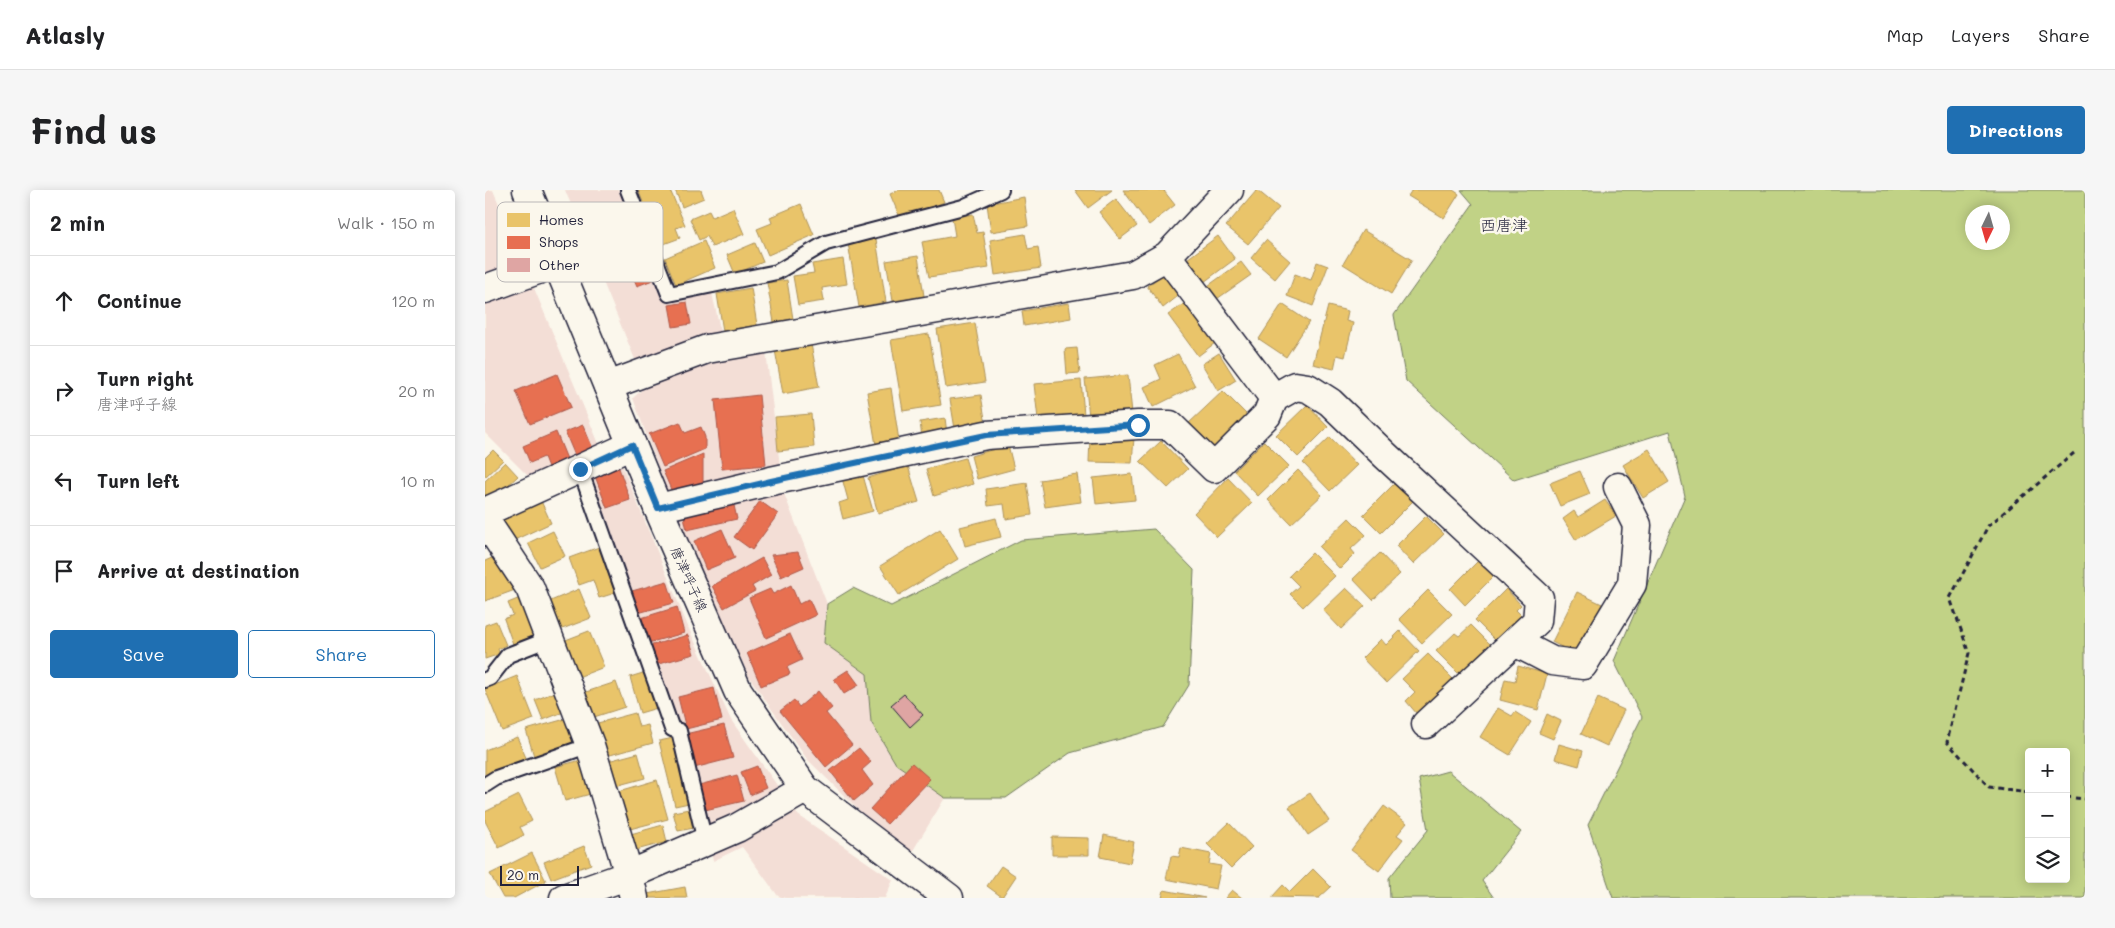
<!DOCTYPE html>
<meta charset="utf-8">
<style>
body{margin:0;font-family:Mali,"Klee One",sans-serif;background:#f6f6f6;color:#202124}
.controls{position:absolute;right:15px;bottom:15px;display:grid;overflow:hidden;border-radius:5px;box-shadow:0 2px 12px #0003}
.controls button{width:45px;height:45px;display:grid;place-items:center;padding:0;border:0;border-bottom:1px solid #e0e0e0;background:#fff;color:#202124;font:25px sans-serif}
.compass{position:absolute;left:1480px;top:15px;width:45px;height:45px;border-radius:50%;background:#fff;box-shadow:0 2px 12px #0003;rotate:185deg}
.scale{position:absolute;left:15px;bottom:12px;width:79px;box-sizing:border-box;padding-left:5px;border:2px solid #22223b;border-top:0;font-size:14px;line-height:18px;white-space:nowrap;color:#22223b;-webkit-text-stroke:4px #fbf7ec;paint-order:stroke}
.stop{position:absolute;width:15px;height:15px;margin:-11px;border:4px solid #1f6fb2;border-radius:50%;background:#fff}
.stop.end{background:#1f6fb2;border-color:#fff;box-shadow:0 1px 5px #0008}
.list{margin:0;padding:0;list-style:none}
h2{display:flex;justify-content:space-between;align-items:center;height:65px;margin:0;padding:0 20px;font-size:21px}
h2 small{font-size:16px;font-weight:400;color:#757577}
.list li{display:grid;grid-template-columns:32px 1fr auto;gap:15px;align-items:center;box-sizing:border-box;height:90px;padding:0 20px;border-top:1px solid #e0e0e0}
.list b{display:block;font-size:19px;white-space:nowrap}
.list p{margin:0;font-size:16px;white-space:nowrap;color:#757577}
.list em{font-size:16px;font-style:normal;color:#757577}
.actions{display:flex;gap:10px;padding:15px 20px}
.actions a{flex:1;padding:11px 0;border:1px solid #1f6fb2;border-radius:5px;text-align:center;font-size:18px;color:#1f6fb2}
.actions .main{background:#1f6fb2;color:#fff}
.icon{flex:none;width:28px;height:28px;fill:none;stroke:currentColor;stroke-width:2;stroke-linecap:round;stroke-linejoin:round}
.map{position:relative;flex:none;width:1600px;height:708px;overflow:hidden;border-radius:5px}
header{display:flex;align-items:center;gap:30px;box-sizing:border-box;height:70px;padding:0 25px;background:#fff;border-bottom:1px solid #e0e0e0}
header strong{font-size:24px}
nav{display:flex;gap:28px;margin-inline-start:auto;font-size:18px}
.intro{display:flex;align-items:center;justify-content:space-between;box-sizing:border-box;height:120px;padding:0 30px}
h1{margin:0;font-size:35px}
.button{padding:12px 22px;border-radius:5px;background:#1f6fb2;color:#fff;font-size:18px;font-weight:700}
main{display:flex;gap:30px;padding:0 30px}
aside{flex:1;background:#fff;border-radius:5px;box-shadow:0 2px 12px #0003}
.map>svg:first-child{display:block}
</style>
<header>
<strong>Atlasly</strong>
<nav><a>Map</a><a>Layers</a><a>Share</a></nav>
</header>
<div class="intro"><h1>Find us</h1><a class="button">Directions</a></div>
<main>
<aside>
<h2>2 min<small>Walk · 150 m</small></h2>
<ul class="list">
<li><svg class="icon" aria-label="ahead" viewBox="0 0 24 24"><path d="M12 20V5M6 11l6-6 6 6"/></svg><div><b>Continue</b></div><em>120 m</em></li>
<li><svg class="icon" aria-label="right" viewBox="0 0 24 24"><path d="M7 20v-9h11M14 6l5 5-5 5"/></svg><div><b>Turn right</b><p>唐津呼子線</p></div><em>20 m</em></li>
<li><svg class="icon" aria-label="left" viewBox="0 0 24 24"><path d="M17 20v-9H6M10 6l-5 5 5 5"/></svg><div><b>Turn left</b></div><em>10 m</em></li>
<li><svg class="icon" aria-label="arrive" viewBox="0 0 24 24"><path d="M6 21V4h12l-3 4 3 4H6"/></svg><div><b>Arrive at destination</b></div></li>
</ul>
<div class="actions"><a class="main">Save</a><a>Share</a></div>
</aside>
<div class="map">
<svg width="1600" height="708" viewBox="0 0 1600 708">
<rect width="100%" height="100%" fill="#fbf7ec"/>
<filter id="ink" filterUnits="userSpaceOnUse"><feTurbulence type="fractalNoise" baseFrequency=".02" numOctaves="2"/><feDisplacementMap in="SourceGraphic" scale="10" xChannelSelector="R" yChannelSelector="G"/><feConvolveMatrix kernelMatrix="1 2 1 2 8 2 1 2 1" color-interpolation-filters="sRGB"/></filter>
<g filter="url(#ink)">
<path fill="#f3ded6" d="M0,0H8L122,273L134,268L204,439L246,530L313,625L408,690L400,708H300L293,706L257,657L228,671L196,538L190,535L101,279L59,302L0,243Z
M80,0H140L182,108L226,99L241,165L281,162L298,301L342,414L340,453L382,484L386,532L411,574L460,608L427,662L393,639L322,569L264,487L190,324L148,208L161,196Z"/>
<path fill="#c1d286" stroke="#727a60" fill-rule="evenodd" d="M976,0H1600V708H1128L1103,635L1157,527L1129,471L1200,306L1185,241L1029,290L921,191L909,125L988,14ZM1488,22H1518V52H1488ZM1544,562H1581V689H1544Z
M669,339L709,380L704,495L678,537L585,563L521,608H460L411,574L386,532L382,484L339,453L342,414L368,398L406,416L536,350Z
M963,581L1036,642L997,691L1009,708H905L904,688L943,640L934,589Z"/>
<path fill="#e9c46a" stroke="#ad935c" d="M153,0H185L200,35L191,38L195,48L176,55Z
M190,0H216L219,8L197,17Z
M414,0H454L459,12L416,30L405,4Z
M590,0H627L603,18Z
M638,0H681L679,1L690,15L664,35Z
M772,0L794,18L763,54L741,36Z
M927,0H968L974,4L959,28L923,6Z
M539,7L543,36L506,42L502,14Z
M631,9L652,36L635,49L614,22Z
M316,14L329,45L283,65L272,39L287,33L285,27Z
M248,18L259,44L227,57L222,46L214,50L205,29L224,21L227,27Z
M488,24L492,43L498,42L504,78L444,87L437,52L470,46L467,28Z
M878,40L927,70L906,104L858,74Z
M540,44L543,59L553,57L556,78L510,85L505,50Z
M733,46L750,69L719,92L702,69Z
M391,49L401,112L374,117L363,53Z
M781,50L805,71L790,89L766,68Z
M219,51L230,78L191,95L180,68Z
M270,53L278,72L250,84L242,65Z
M433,66L439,106L408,111L401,71Z
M358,69L362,94L337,98L339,111L313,115L308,86L329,83L327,74Z
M756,72L766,85L729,111L720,98Z
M832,72L843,76L828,116L802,106L810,84L826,90Z
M682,82L697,103L678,118L662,96Z
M302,90L308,129L289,132L282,93Z
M266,98L272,135L238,141L232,104Z
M584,113L586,128L539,136L537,121Z
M700,113L730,153L713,166L683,125Z
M797,114L824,132L801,167L774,149Z
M843,116L863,121L861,131L868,133L860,167L852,165L849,179L828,174Z
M490,133L500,192L461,198L452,139Z
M444,144L456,215L418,221L406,150Z
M326,154L334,197L298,204L290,160Z
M592,158L595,183L582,184L580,159Z
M734,163L751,190L733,201L717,174Z
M693,164L710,196L668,217L659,197L676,189L670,175Z
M643,185L647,223L604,226L600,189Z
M596,190L599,225L553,229L549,194Z
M406,198L414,251L391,255L382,202Z
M738,201L763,226L728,259L703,234Z
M496,205L501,235L470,239L465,209Z
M822,215L843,237L813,267L791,245Z
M326,224L329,257L293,261L290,227Z
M460,228L462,244L437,248L435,232Z
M605,247L649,248L647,273L604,272Z
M845,247L872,275L845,301L818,273Z
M676,251L703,279L683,298L655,271Z
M779,251L804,276L773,306L749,281Z
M523,255L529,279L492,289L486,266Z
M1164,259L1184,292L1158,308L1138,275Z
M8,260L18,270L0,287V268Z
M480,268L488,294L449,306L441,279Z
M20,272L33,286L4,313L0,309V291Z
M423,276L434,312L393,323L383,288Z
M813,280L837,305L806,334L783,310Z
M1095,281L1105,304L1075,316L1065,293Z
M377,282L388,321L358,329L354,313L363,310L357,288Z
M592,284L596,312L560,317L555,290Z
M647,284L650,310L611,314L608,288Z
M743,288L767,313L732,347L709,323Z
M542,293L547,325L521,329L519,314L503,316L501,299Z
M910,293L928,311L896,343L878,325Z
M1120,310L1131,326L1091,350L1078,329L1089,321L1093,327Z
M56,311L66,333L25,352L15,331Z
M941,326L959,344L928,374L911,356Z
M511,328L516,347L480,356L475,337Z
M864,328L881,345L866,359L870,364L855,379L834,357Z
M455,339L473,369L414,405L395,376Z
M68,341L80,366L55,377L43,353Z
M114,357L130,403L114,408L108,390L94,395L84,368Z
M827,363L850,386L818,417L805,404L814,396L804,386Z
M895,363L915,384L888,410L868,389Z
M16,364L30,400L0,411V371Z
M994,370L1009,386L980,415L965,399Z
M861,398L880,416L856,439L838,420Z
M94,399L106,428L72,441L61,413Z
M1021,399L1036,415L1031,420L1037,426L1011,451L990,430Z
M943,400L967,424L937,453L914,429Z
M1092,402L1117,414L1092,465L1067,452Z
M40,406L55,443L28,454L19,429L28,425L23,413Z
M11,431L21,455L13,459L15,464L0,469V435Z
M986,435L1005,454L974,484L951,461L970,443L974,446Z
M104,441L119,477L93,487L78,451Z
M915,441L934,461L901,493L877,468L896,449L901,455Z
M943,464L968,489L932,524L921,511L930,502L917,489Z
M1033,476L1062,484L1053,520L1015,510L1020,489L1030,491Z
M161,482L172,518L155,523L145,487Z
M32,486L49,529L17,541L0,499Z
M131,492L140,517L106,528L98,503Z
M73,501L81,521L58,530L50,510Z
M1113,508L1139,520L1122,556L1096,544Z
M1013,518L1027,526L1030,522L1046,532L1025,565L995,547Z
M150,523L154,537L163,535L168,553L118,567L109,534Z
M1062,524L1076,531L1068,549L1054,543Z
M84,528L91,554L49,566L41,540Z
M32,547L42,570L0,588V560Z
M189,548L204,613L190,616L174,551Z
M1074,554L1098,561L1094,576L1070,569Z
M153,563L160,588L130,596L123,571Z
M100,569L109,603L80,611L70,577Z
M172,590L183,629L141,640L131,602Z
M825,603L844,631L823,645L804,617Z
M34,605L47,631L35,637L39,645L14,658L0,631V622Z
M899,616L922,633L912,645L918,649L894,681L866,660Z
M204,619L209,638L193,641L188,622Z
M744,633L767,657L746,678L722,654Z
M178,635L182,652L147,661L142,645Z
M619,645L649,652L645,673L615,667Z
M567,647L604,648V665H567Z
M99,656L106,674L66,689L59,672Z
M696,658L726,664L724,674L736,676L731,699L681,689L686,666L694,667Z
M47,663L61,691L29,708H18L5,684Z
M516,676L531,686L517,707L502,696Z
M828,679L846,697L834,708L787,707L798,695L805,702Z
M200,697L202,708H163L162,704Z
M679,700L720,708H677Z
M747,700L757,708H740Z"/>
<path fill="#e76f51" stroke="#ac584a" d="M144,19L173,88L152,96L146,82L130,89L107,35Z
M202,112L206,134L188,137L184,115Z
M72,184L86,217L45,234L31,201Z
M274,205L281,275L237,279L230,210Z
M195,232L200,243L216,237L220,247V259L178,277L164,244Z
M98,235L109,261L91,268L80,242Z
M71,242L84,274L65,282L59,267L45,273L38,256Z
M218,264V296L188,304L178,281Z
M134,278L145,310L122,318L110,286Z
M248,311L252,329L202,340L198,322Z
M275,311L293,324L267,360L249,347Z
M237,339L250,368L221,380L209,351Z
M313,362L319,377L296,387L286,365Z
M277,368L286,385L267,396L270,401L239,418L227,396Z
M182,391L189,413L153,423L147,401Z
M306,395L314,414L324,409L331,425L281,448L264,408L285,399L288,404Z
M192,417L199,443L163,453L156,428Z
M305,444L317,470L302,477L305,484L276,496L262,463Z
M203,445L209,464L170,475L164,456Z
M363,480L374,495L359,504L349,489Z
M229,498L237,530L201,539L193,507Z
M333,501L347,518L341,523L367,555L341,577L295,521L309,510L314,517Z
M239,535L248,568L209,578L200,544Z
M374,558L386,572L377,580L388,595L369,611L345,581Z
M427,573L445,589L402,634L385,619Z
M272,576L281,598L265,605L256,582Z
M252,585L259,611L220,620L214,595Z"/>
<path fill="#dfa5a3" stroke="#22223b" d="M419,504L438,525L425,537L406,515Z"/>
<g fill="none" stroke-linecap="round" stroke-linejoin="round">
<g stroke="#22223b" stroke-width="18">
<path id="lane" d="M143,0L184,104L292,82L341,53L478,17L516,0
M95,279L187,539L194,541L220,652
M0,490L5,488L23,465L64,449
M0,595L11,588L105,555"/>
</g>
<g stroke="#22223b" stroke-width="31">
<path id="street" d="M682,66L789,208L810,196L823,198L845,212L901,266L1054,408L1052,431L941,534
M0,99L72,73
M123,196L222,159L648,85L682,66L744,0
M173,318L286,291L501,245L653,235H685L729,278L782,225L789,208
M0,322L147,255
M0,330L45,398L105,555L144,685L149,708
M1030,452L1067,471L1098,475L1147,394L1152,335L1133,297
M79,708L144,685L252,638L320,599"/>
</g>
<g stroke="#22223b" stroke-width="31">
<path id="primary" d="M42,0L173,318L253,501L320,599L464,708"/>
</g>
<path stroke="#22223b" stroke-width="3" stroke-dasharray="5 4" stroke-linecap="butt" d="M1544,602L1504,597L1462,552L1484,463L1465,408L1503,336L1589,263
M1581,607L1600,609"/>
<use href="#lane" stroke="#fbf7ec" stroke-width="14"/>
<use href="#street" stroke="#fbf7ec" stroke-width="28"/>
<use href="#primary" stroke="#fbf7ec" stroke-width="28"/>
</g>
</g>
<g fill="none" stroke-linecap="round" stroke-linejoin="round" filter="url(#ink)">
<path stroke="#1f6fb2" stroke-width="6" d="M95,279L147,255L173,318L286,291L501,245L653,235"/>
</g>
<g text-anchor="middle" stroke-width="5" stroke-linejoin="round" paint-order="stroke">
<g font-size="14" fill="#22223b" stroke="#fbf7ec">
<text transform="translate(204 389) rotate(66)" y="5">唐津呼子線</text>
</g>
<g font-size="16" fill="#22223b" stroke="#fbf7ec">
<text x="1019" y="41">西唐津</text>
</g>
</g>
<rect x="12" y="12" width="166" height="80" rx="8" fill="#fbf7ec" stroke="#bab7b7" stroke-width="1"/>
<rect x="22" y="23" width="23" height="14" fill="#e9c46a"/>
<rect x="22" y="46" width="23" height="13" fill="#e76f51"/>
<rect x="22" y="68" width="23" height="14" fill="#dfa5a3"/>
<g font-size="14" fill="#22223b">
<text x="54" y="35">Homes</text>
<text x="54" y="57">Shops</text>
<text x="54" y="80">Other</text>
</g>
</svg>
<div class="controls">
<button>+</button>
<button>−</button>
<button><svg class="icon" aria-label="layers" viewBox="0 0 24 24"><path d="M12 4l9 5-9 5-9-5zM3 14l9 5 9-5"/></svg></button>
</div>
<svg class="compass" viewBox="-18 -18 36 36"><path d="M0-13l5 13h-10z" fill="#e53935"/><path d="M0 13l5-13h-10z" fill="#757577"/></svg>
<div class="scale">20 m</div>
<div class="stop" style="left:653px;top:235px"></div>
<div class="stop end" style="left:95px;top:279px"></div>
</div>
</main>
